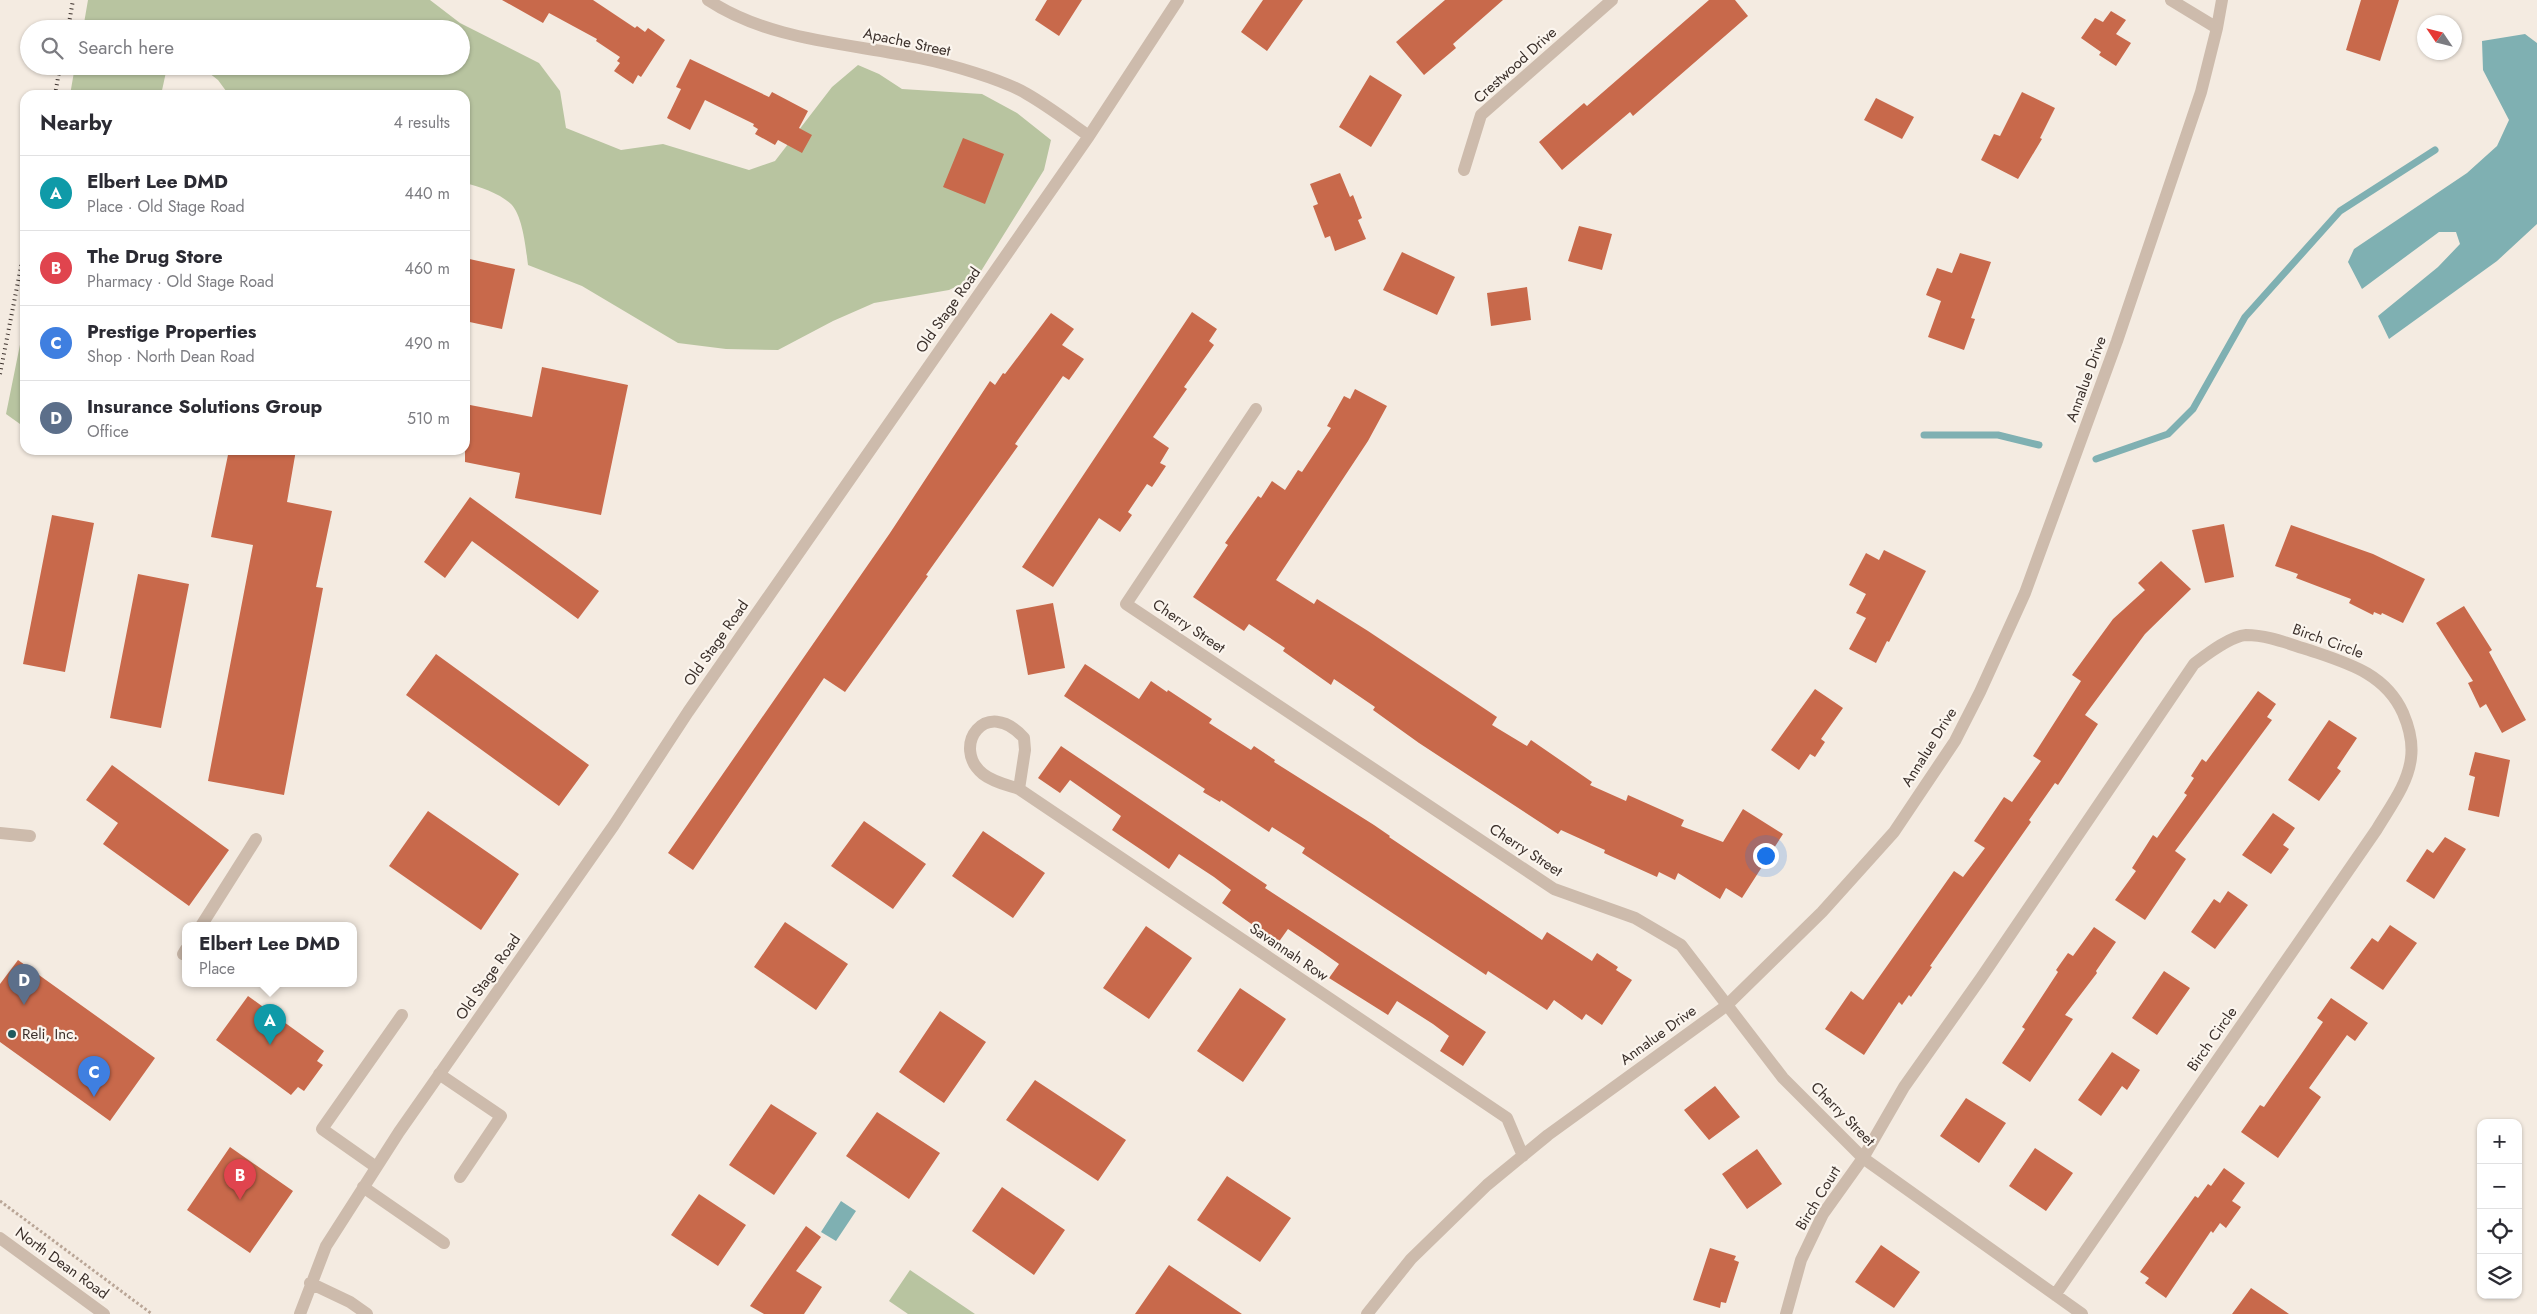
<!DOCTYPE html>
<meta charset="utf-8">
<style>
body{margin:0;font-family:Jost,sans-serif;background:#f7f7f7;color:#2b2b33}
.controls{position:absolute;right:15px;bottom:15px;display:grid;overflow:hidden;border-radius:10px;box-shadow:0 1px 4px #0004}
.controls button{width:45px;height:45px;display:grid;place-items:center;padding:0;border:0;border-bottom:1px solid #e1e1e2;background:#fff;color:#2b2b33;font:25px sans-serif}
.compass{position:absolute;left:2417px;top:15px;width:45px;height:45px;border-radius:50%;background:#fff;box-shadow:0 1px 4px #0004;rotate:305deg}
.you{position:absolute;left:1765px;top:855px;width:18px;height:18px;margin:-12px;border:4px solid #fff;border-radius:50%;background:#1a73e8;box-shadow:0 0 0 8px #1a73e833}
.badge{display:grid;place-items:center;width:32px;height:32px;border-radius:50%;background:#2563eb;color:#fff;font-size:16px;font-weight:700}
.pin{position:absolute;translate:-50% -41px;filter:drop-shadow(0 1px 2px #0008)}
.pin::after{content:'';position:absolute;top:26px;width:18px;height:15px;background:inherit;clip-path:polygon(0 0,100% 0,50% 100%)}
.popup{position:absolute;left:182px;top:922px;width:175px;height:65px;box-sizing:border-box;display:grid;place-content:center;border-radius:10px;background:#fff;filter:drop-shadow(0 1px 4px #0005);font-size:16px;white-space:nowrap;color:#7c7c81}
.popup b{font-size:19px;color:#2b2b33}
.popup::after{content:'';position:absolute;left:50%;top:100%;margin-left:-10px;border:10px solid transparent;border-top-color:#fff}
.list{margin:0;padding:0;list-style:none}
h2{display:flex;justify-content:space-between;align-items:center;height:65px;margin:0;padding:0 20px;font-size:21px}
h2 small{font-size:16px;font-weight:400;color:#7c7c81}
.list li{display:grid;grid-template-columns:32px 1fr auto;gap:15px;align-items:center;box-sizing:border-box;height:75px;padding:0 20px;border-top:1px solid #e1e1e2}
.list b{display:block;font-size:19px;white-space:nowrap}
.list p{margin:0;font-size:16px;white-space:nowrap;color:#7c7c81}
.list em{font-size:16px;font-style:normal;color:#7c7c81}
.icon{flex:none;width:28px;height:28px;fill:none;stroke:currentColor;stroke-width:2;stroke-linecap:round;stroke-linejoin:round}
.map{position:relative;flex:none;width:2537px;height:1314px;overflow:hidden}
.search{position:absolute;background:#fff;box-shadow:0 1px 4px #0004;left:20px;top:20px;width:450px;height:55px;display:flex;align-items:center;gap:12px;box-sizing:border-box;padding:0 18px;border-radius:28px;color:#7c7c81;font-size:19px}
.panel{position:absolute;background:#fff;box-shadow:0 1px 4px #0004;left:20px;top:90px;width:450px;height:365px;border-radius:15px}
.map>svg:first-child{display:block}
</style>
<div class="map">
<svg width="2537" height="1314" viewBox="0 0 2537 1314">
<rect width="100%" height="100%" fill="#f4ebe1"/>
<path fill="#b8c4a0" d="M88,0H430L460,23L539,63L560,91L566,128L621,150L663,144L749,170L775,161L832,87L858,65L879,74L902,89L982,94L1017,113L1051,140L1044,170L978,276L949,290L874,303L833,321L778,350L726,349L678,343L582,286L528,265C526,250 523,216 511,204C499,193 480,187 465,183V95H229L218,80L200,66H461V29H83Z
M75,66H180L166,72L161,95H70Z
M25,320V424H20L6,414Z
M910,1270L975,1314H908L889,1301Z"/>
<path fill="#7fb0b2" d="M2525,34L2537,43V224L2497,261L2389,339L2378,316L2438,267L2460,244L2456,232H2439L2362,289L2348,262L2354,249L2467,173L2497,146L2509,120L2483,70L2482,41Z
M841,1201L856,1211L836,1241L821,1232Z"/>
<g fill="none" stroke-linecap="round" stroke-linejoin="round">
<path stroke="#7fb0b2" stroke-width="7" d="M1924,435H1998L2039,445
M2096,459L2168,434L2193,409L2245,317L2340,211L2435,150"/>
</g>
<path fill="#c8694b" d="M502,0H593L635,28L637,26L645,32L648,28L665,40L641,77L638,75L633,84L614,71L620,63L617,61L620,57L596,41L597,39L549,13L543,23Z
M1047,0H1082L1059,36L1035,20Z
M1263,0H1303L1267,51L1241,32Z
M1445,0H1503L1453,44L1456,48L1424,75L1396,42Z
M1709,0H1735L1748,16L1633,116L1630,112L1562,170L1539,142L1584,103L1587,106Z
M2361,0H2399L2380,61L2346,50Z
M2111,11L2126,20L2116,34L2131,43L2116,66L2099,55L2101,52L2081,38L2095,18L2103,22Z
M690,59L769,97L772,92L808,111L799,128L812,135L802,153L778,140L775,145L755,134L758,129L753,126L754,124L705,100L690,130L667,118L681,89L676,87Z
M1370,75L1402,95L1371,147L1339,127Z
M2022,92L2055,108L2040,138L2042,139L2018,179L1981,160L1994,134L2000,136Z
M1876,98L1914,117L1902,139L1864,120Z
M963,138L1004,154L985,204L943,187Z
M1340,173L1350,197L1353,195L1362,218L1358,220L1366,239L1335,251L1330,236L1325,238L1313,206L1318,204L1310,184Z
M1579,226L1612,234L1602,270L1568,261Z
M1402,252L1455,277L1437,315L1383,290Z
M1960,253L1991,262L1971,318L1975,319L1964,350L1928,337L1941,301L1926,295L1937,268L1952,273Z
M465,258L515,269L502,329L465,321Z
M1527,287L1531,320L1491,326L1487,293Z
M1192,312L1217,329L1209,341L1214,345L1184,387L1187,389L1153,437L1169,448L1160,463L1166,466L1152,487L1147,484L1128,512L1132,515L1120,532L1099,518L1053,587L1022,567Z
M1051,313L1074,329L1062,345L1084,359L1069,380L1063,376L1015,444L1018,446L926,575L928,576L845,692L824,678L693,870L668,853L890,533L990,381L995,385L1003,373L1005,374Z
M542,367L628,385L601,515L515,498L520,473L465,462V404L532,417Z
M1355,389L1387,406L1368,441L1276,580L1314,604L1317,599L1368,631L1497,717L1492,725L1527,746L1531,740L1592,782L1590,785L1626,801L1628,795L1684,820L1681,826L1723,842L1743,809L1783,834L1742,898L1726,888L1720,899L1678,873L1675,880L1659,872L1657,877L1604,853L1605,850L1561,830L1558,834L1419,743L1373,710L1375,707L1334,679L1331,685L1283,651L1285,648L1249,624L1244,631L1193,597L1228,545L1225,543L1258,496L1261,498L1272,481L1285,490L1298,470L1302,472L1331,428L1327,426L1344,396L1350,399Z
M229,450H296L287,502L332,511L316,587L323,588L284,795L208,781L253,545L211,537Z
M470,497L599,591L578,619L472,541L445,578L424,562Z
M52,515L94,523L65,672L23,664Z
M2224,524L2234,577L2205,583L2192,530Z
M2291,525L2373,554L2425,579L2403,623L2382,613L2381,615L2374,612L2373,615L2349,603L2351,599L2296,578L2298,574L2275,566Z
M1884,550L1926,571L1889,642L1887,641L1876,663L1849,649L1866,618L1856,613L1866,594L1849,585L1866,553L1879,560Z
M2161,561L2191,589L2145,634L2085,715L2098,724L2058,785L2055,783L2029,820L2031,822L1930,966L1932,967L1911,997L1909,995L1902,1005L1899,1002L1864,1055L1825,1029L1851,991L1863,1000L1954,871L1963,877L1985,848L1974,841L2004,797L2012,802L2041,761L2033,756L2081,681L2072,675L2113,619L2145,590L2138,583Z
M138,574L189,584L161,728L110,718Z
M1053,603L1065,668L1028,675L1016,610Z
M2464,606L2492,650L2489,652L2526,720L2502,733L2486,704L2480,708L2468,683L2473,681L2436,623Z
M436,654L589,765L559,806L406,695Z
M1085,664L1139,699L1151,681L1167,692L1168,690L1212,719L1209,723L1251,750L1254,746L1275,760L1274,762L1374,825L1390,836L1389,837L1542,940L1547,932L1592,961L1597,953L1618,967L1616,970L1632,980L1602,1025L1586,1014L1582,1020L1554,1000L1547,1010L1488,971L1486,975L1302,853L1305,848L1272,827L1269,832L1221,800L1220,802L1203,792L1205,789L1064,696Z
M1815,689L1843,708L1821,739L1825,742L1815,757L1810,754L1799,770L1771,750Z
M2258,691L2276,704L2267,717L2272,720L2175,851L2186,859L2145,920L2115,900L2136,871L2132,868L2153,835L2157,838L2187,795L2184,793L2194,778L2191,776L2202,759L2206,762Z
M2329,720L2357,738L2337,768L2341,771L2319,801L2288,780Z
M1061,746L1267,885L1265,888L1486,1032L1463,1066L1440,1051L1449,1036L1433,1024L1397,1001L1388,1015L1329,978L1339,964L1322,952L1288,929L1278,943L1222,903L1231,890L1214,877L1179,854L1169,869L1146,853L1112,830L1121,816L1070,780L1060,793L1038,778Z
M2475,752L2510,760L2499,817L2468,810L2475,777L2469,775Z
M112,765L229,850L189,906L103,844L118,823L86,800Z
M428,811L519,874L481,930L389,866Z
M2273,813L2295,828L2283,845L2289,849L2271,874L2242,855Z
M864,821L926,864L893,909L831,866Z
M983,831L1045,873L1013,918L952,876Z
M2445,837L2466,849L2434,899L2406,881L2427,849L2433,853Z
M2228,891L2248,905L2215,949L2191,932L2214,899L2220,903Z
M785,922L848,964L816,1010L754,967Z
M2390,925L2417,943L2383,990L2350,968L2372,938L2378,942Z
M1146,926L1192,958L1149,1019L1103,988Z
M2094,927L2116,942L2096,971L2097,973L2065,1015L2073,1019L2030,1082L2002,1063L2025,1029L2022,1027L2058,972L2056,970L2068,953L2073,956Z
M18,960L155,1058L110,1121L0,1042V984Z
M2164,971L2190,988L2157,1035L2132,1018Z
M1240,988L1286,1019L1243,1082L1197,1051Z
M248,996L324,1051L317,1061L323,1065L304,1091L298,1087L291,1095L216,1040Z
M2331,998L2368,1023L2355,1041L2347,1035L2309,1088L2321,1097L2278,1158L2241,1132L2260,1105L2264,1107L2304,1050L2323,1022L2317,1018Z
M940,1011L986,1042L944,1103L899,1072Z
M2112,1052L2140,1070L2127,1090L2122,1086L2101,1116L2078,1100Z
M1035,1080L1126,1140L1098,1181L1006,1120Z
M1715,1086L1740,1117L1709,1140L1684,1110Z
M1966,1098L2006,1123L1979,1163L1940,1136Z
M771,1104L817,1133L774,1195L729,1165Z
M877,1112L940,1153L909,1199L846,1156Z
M230,1147L293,1191L250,1253L187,1210Z
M2035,1148L2073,1173L2046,1211L2009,1186Z
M1757,1149L1782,1184L1747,1209L1722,1174Z
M2224,1168L2245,1183L2232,1201L2241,1207L2226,1228L2220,1223L2213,1233L2211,1231L2166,1298L2145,1283L2149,1278L2140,1272L2195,1196L2198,1198L2208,1184L2211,1186Z
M1227,1176L1291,1218L1260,1262L1197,1220Z
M1002,1187L1065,1230L1034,1275L972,1231Z
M699,1194L746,1225L718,1266L671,1235Z
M806,1226L821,1237L796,1271L822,1287L804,1314H764L750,1306Z
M1881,1245L1920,1272L1894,1308L1855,1282Z
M1710,1248L1736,1256L1734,1260L1739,1262L1726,1303L1721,1302L1720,1308L1693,1300Z
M1169,1265L1242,1314H1135Z
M2251,1288L2289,1314H2232Z"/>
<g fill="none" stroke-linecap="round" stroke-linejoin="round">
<path stroke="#b9a596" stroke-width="3" stroke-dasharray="2.5 2.5" stroke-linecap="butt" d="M0,1201L152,1314"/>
<path stroke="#cdbbac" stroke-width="12" d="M708,0C770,41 848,43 919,58C948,64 1002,79 1027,94C1048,106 1069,122 1089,136
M2171,0L2217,28
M1464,170L1481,115L1612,0
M1256,409L1126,604L1554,889L1635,918L1681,945L1783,1078L1863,1158L2082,1314
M1019,789L1025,750L1024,738C986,695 950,747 983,774C993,782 1007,785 1019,789L1507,1118L1523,1156
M0,833L30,836
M201,926L256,839
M183,954L186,949
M439,1074L501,1116L460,1177
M376,1167L322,1129L402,1015
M363,1187L444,1243
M0,1238L104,1314
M310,1283L350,1302L367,1314
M300,1314L326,1246L399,1132L614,825L688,712L1089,136L1178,0
M1367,1314L1411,1259L1487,1185L1548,1135L1726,1006L1822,912L1894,832L1955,741L1980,692L2025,593L2117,341L2201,92L2217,28L2222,0
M1786,1314L1801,1260L1823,1214L1863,1158L1904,1087L1981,978L2194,664C2206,655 2230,636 2246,635C2268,635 2289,644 2309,650C2347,663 2385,673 2403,713C2409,727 2413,743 2411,758C2408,784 2390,807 2377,829L2055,1295"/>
<path stroke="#3b302b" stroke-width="4" stroke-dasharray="1 4" stroke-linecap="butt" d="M68,29L73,0
M55,95L60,66
M0,374L25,246"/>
</g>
<circle fill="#1f5a5e" stroke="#fbf5ee" stroke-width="2" cx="12" cy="1034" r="5"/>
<g text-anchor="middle" stroke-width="4.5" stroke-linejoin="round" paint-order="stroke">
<g font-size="15" fill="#3b302b" stroke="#fbf5ee">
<text transform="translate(907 42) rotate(12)" y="5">Apache Street</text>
<text transform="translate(1515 65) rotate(-42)" y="5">Crestwood Drive</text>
<text transform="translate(948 310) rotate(-55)" y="5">Old Stage Road</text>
<text transform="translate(2086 379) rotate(-70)" y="5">Annalue Drive</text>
<text transform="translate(1189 626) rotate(34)" y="5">Cherry Street</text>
<text transform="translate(2328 641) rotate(20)" y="5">Birch Circle</text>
<text transform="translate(716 643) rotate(-55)" y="5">Old Stage Road</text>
<text transform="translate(1929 747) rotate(-58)" y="5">Annalue Drive</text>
<text transform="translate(1526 850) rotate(33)" y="5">Cherry Street</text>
<text transform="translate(1289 952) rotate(34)" y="5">Savannah Row</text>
<text transform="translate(488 977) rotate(-55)" y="5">Old Stage Road</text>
<text transform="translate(1658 1035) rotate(-36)" y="5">Annalue Drive</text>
<text transform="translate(2212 1039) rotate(-55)" y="5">Birch Circle</text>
<text transform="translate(1843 1114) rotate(45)" y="5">Cherry Street</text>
<text transform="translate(1818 1198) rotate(-59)" y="5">Birch Court</text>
<text transform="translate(62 1263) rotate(36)" y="5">North Dean Road</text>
</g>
<g font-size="15" fill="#3b302b" stroke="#fbf5ee" text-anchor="start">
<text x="22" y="1039">Reli, Inc.</text>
</g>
</g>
</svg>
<div class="controls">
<button>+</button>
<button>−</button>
<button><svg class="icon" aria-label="locate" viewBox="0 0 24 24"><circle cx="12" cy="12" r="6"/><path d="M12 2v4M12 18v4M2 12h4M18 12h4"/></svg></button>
<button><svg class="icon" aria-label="layers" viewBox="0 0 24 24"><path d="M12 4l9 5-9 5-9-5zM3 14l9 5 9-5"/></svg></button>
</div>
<svg class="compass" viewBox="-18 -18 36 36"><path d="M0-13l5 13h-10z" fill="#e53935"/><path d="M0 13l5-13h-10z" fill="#7c7c81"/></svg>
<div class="you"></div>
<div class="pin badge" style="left:270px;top:1045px;background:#0f9aa8">A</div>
<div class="popup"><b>Elbert Lee DMD</b>Place</div>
<div class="pin badge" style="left:240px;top:1200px;background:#e0444e">B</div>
<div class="pin badge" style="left:94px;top:1097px;background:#3f7fe0">C</div>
<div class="pin badge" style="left:24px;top:1005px;background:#5c6f8a">D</div>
<div class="search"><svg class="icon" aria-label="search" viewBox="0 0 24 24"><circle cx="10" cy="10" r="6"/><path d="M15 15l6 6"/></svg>Search here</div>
<section class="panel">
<h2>Nearby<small>4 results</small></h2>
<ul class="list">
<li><span class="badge" style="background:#0f9aa8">A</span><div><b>Elbert Lee DMD</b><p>Place · Old Stage Road</p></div><em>440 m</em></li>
<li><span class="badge" style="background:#e0444e">B</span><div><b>The Drug Store</b><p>Pharmacy · Old Stage Road</p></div><em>460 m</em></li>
<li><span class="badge" style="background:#3f7fe0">C</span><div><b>Prestige Properties</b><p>Shop · North Dean Road</p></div><em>490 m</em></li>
<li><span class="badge" style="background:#5c6f8a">D</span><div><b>Insurance Solutions Group</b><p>Office</p></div><em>510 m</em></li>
</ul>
</section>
</div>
